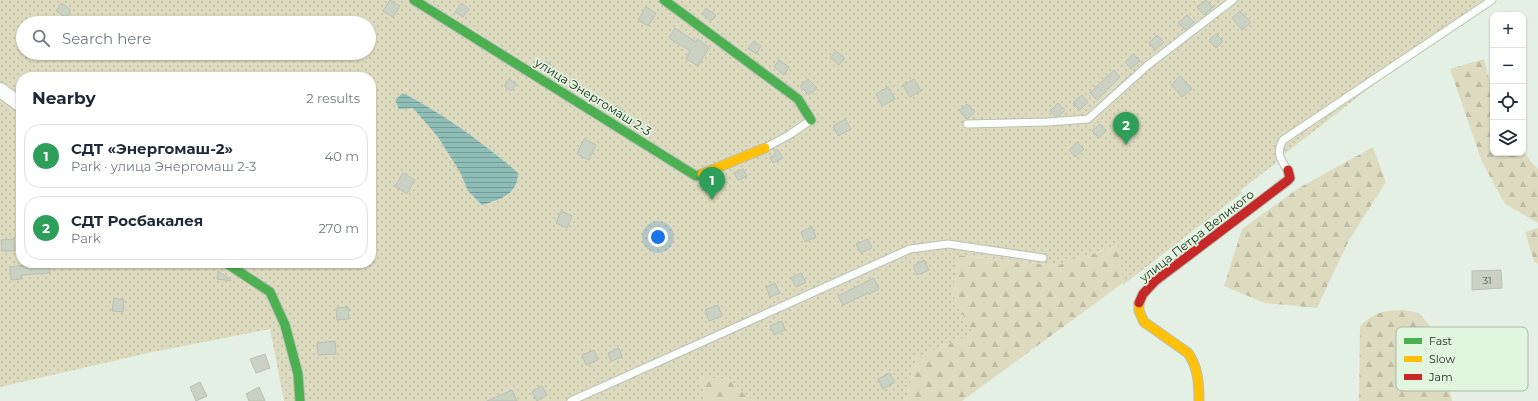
<!DOCTYPE html>
<meta charset="utf-8">
<style>
body{margin:0;font-family:Montserrat,sans-serif;background:#f6f6f7;color:#1f2937}
.controls{position:absolute;right:12px;top:12px;display:grid;overflow:hidden;border-radius:8px;box-shadow:0 1px 3px #0004}
.controls button{width:36px;height:36px;display:grid;place-items:center;padding:0;border:0;border-bottom:1px solid #e0e1e3;background:#fff;color:#1f2937;font:20px sans-serif}
.you{position:absolute;left:658px;top:237px;width:14px;height:14px;margin:-10px;border:3px solid #fff;border-radius:50%;background:#1a73e8;box-shadow:0 0 0 6px #1a73e833}
.badge{display:grid;place-items:center;width:26px;height:26px;border-radius:50%;background:#111827;color:#fff;font-size:13px;font-weight:700}
.pin{position:absolute;translate:-50% -33px;filter:drop-shadow(0 1px 2px #0008)}
.pin::after{content:'';position:absolute;top:21px;width:14px;height:12px;background:inherit;clip-path:polygon(0 0,100% 0,50% 100%)}
.list{margin:0;padding:0;list-style:none}
h2{display:flex;justify-content:space-between;align-items:center;height:52px;margin:0;padding:0 16px;font-size:17px}
h2 small{font-size:13px;font-weight:400;color:#747a83}
.list li{display:grid;grid-template-columns:26px 1fr auto;gap:12px;align-items:center;box-sizing:border-box;height:64px;margin:0 8px 8px;padding:0 8px;border:1px solid #e0e1e3;border-radius:16px}
.list b{display:block;font-size:15px;white-space:nowrap}
.list p{margin:0;font-size:13px;white-space:nowrap;color:#747a83}
.list em{font-size:13px;font-style:normal;color:#747a83}
.icon{flex:none;width:22px;height:22px;fill:none;stroke:currentColor;stroke-width:2;stroke-linecap:round;stroke-linejoin:round}
.map{position:relative;flex:none;width:1538px;height:401px;overflow:hidden}
.search{position:absolute;background:#fff;box-shadow:0 1px 3px #0004;left:16px;top:16px;width:360px;height:44px;display:flex;align-items:center;gap:10px;box-sizing:border-box;padding:0 14px;border-radius:22px;color:#747a83;font-size:15px}
.panel{position:absolute;background:#fff;box-shadow:0 1px 3px #0004;left:16px;top:72px;width:360px;height:196px;border-radius:16px}
.map>svg:first-child{display:block}
</style>
<div class="map">
<svg width="1538" height="401" viewBox="0 0 1538 401">
<defs>
<pattern id="grass-dots" width="8" height="8" patternUnits="userSpaceOnUse"><rect width="8" height="8" fill="#dddbbf"/><path d="M2 2h.1M6 6h.1" fill="none" stroke="#bebca4" stroke-width="1.8" stroke-linecap="round"/></pattern>
<pattern id="forest-firs" width="22" height="20" patternUnits="userSpaceOnUse"><rect width="22" height="20" fill="#dddbbf"/><path d="M5 1l3.5 6h-7zM16 11l3.5 6h-7z" fill="#bebca4"/></pattern>
<pattern id="water-rules" width="6" height="5" patternUnits="userSpaceOnUse"><rect width="6" height="5" fill="#8fbeb9"/><path d="M0 2.5h6" fill="none" stroke="#759b96"/></pattern>
</defs>
<rect width="100%" height="100%" fill="#e5f0e4"/>
<path fill="url(#grass-dots)" fill-rule="evenodd" d="M0,0H1483L1278,159L1276,163L1241,190L1242,193L1123,285L1117,246L1056,266L958,255L953,295L974,334L916,358L906,401H753L728,380L700,377L706,401H284L270,329L148,353L0,387ZM23,23H369V53H23ZM21,77H371V263H21Z"/>
<path fill="url(#forest-firs)" d="M1484,59L1493,94V153H1523V150L1531,162L1538,169V223L1505,204L1482,162L1450,69Z
M1373,147L1386,182L1349,240L1317,308L1265,303L1224,286L1242,229L1297,189Z
M1538,228V264L1534,261L1525,232Z
M1118,246L1123,283L962,401H906L916,358L973,334L953,295L957,255L1056,266Z
M1403,310L1419,313L1436,333L1452,401H1359L1360,326C1377,311 1382,311 1403,310Z
M700,377L728,380L753,401H706Z"/>
<path fill="url(#water-rules)" d="M403,93C445,115 482,142 518,173C517,196 500,199 482,205L468,191L460,172L438,137L413,108L399,109L395,100Z"/>
<path fill="#cad1c2" stroke="#b9c0b5" d="M390,0L400,6L393,17L383,11Z
M1206,0L1213,7L1204,15L1197,7Z
M61,3L71,10L66,18L56,11Z
M461,3L469,9L463,17L455,12Z
M646,7L656,13L648,26L638,20Z
M706,8L716,15L711,21L702,14Z
M1240,11L1251,22L1242,30L1232,18Z
M1187,15L1194,22L1185,30L1178,23Z
M675,28L696,42L698,39L709,48L698,66L686,59L690,51L669,38Z
M1216,34L1223,41L1216,48L1209,40Z
M1157,35L1164,42L1155,50L1149,43Z
M754,41L761,46L756,54L748,48Z
M836,51L845,58L839,65L830,58Z
M1133,54L1140,61L1131,69L1125,62Z
M779,60L789,67L784,75L774,67Z
M546,61L553,67L550,71L542,66Z
M1114,70L1120,77L1097,100L1090,93Z
M1180,76L1192,89L1182,97L1171,85Z
M509,79L517,84L511,91L504,86Z
M808,79L817,88L809,95L800,86Z
M914,79L921,91L910,97L903,85Z
M888,87L895,99L882,106L876,94Z
M1082,95L1088,102L1080,110L1073,103Z
M1058,103L1065,110L1059,116H1055L1050,111Z
M967,104L975,112L967,119L959,110Z
M616,106L625,111L622,116L613,111Z
M845,119L851,129L838,136L833,126Z
M1100,124L1106,131L1099,138L1092,131Z
M584,139L596,145L589,160L577,154Z
M1077,142L1084,149L1075,157L1069,150Z
M777,149L783,158L773,163L770,158L774,155Z
M743,169L747,176L738,180L734,173Z
M403,173L415,180L407,194L395,186Z
M561,211L572,216L567,228L556,223Z
M812,227L816,237L805,242L801,232Z
M14,239L15,251H2L1,240Z
M868,239L872,248L861,253L856,244Z
M924,260L929,270L917,275L913,266Z
M49,263L50,273L21,275L22,279L11,280L10,267Z
M1501,270L1502,288L1472,290V271Z
M218,271L231,280V281L217,279Z
M801,273L806,282L796,287L791,278Z
M874,278L879,289L869,294L868,293L843,305L838,296Z
M775,283L780,293L770,297L766,287Z
M114,298L124,300L123,312L112,311Z
M718,305L722,316L709,321L705,310Z
M348,307L349,319L337,320L336,308Z
M782,321L785,330L774,335L770,326Z
M335,341L336,354L318,355L317,343Z
M619,348L622,357L611,361L608,353Z
M594,350L598,360L586,365L582,355Z
M265,354L270,368L256,373L250,359Z
M890,373L895,382L883,389L878,379Z
M200,382L207,396L196,401L190,387Z
M542,386L547,395L537,401L532,392Z
M259,387L265,401H249L246,394Z
M512,390L517,401H487Z"/>
<g fill="none" stroke-linecap="round" stroke-linejoin="round">
<g stroke="#b7c0b6" stroke-width="9">
<path id="lane" d="M967,124L1048,122L1088,119L1148,65L1233,0
M765,148L789,135L811,120
M1287,169C1280,159 1276,152 1283,140L1492,0
M571,401L910,249L948,244L1043,258"/>
</g>
<g stroke="#b7c0b6" stroke-width="16">
<path id="street" d="M0,90L21,105"/>
</g>
<g stroke="#b7c0b6" stroke-width="11">
<path id="fast" d="M414,0L696,176L702,174
M664,0L798,99L811,120
M226,263L270,292L285,325L298,374L300,401"/>
</g>
<g stroke="#b7c0b6" stroke-width="11">
<path id="slow" d="M702,174L765,148
M1139,303V311L1144,322L1188,353C1198,367 1199,384 1199,401"/>
</g>
<g stroke="#b7c0b6" stroke-width="11">
<path id="jam" d="M1139,303L1143,294L1155,281L1287,181L1290,178L1288,170"/>
</g>
<use href="#lane" stroke="#fbfdfb" stroke-width="7"/>
<use href="#street" stroke="#fbfdfb" stroke-width="14"/>
<use href="#fast" stroke="#4caf50" stroke-width="9"/>
<use href="#slow" stroke="#ffc107" stroke-width="9"/>
<use href="#jam" stroke="#c62828" stroke-width="9"/>
</g>
<g text-anchor="middle" stroke-width="3.5" stroke-linejoin="round" paint-order="stroke">
<g font-size="10" fill="#50574d">
<text x="1487" y="284">31</text>
</g>
<g font-size="12" fill="#272e26" stroke="#e1f5df">
<text transform="translate(593 97) rotate(32)" y="4">улица Энергомаш 2-3</text>
<text transform="translate(1197 236) rotate(-38)" y="4">улица Петра Великого</text>
</g>
</g>
<rect x="1396" y="327" width="132" height="64" rx="6" fill="#e1f5df" stroke="#a9b9a8" stroke-width="1"/>
<rect x="1404" y="338" width="18" height="6" fill="#4caf50"/>
<rect x="1404" y="356" width="18" height="6" fill="#ffc107"/>
<rect x="1404" y="374" width="18" height="6" fill="#c62828"/>
<g font-size="11" fill="#272e26">
<text x="1429" y="345">Fast</text>
<text x="1429" y="363">Slow</text>
<text x="1429" y="381">Jam</text>
</g>
</svg>
<div class="controls">
<button>+</button>
<button>−</button>
<button><svg class="icon" aria-label="locate" viewBox="0 0 24 24"><circle cx="12" cy="12" r="6"/><path d="M12 2v4M12 18v4M2 12h4M18 12h4"/></svg></button>
<button><svg class="icon" aria-label="layers" viewBox="0 0 24 24"><path d="M12 4l9 5-9 5-9-5zM3 14l9 5 9-5"/></svg></button>
</div>
<div class="you"></div>
<div class="pin badge" style="left:712px;top:200px;background:#2e9e5b">1</div>
<div class="pin badge" style="left:1126px;top:145px;background:#2e9e5b">2</div>
<div class="search"><svg class="icon" aria-label="search" viewBox="0 0 24 24"><circle cx="10" cy="10" r="6"/><path d="M15 15l6 6"/></svg>Search here</div>
<section class="panel">
<h2>Nearby<small>2 results</small></h2>
<ul class="list">
<li><span class="badge" style="background:#2e9e5b">1</span><div><b>СДТ «Энергомаш-2»</b><p>Park · улица Энергомаш 2-3</p></div><em>40 m</em></li>
<li><span class="badge" style="background:#2e9e5b">2</span><div><b>СДТ Росбакалея</b><p>Park</p></div><em>270 m</em></li>
</ul>
</section>
</div>
